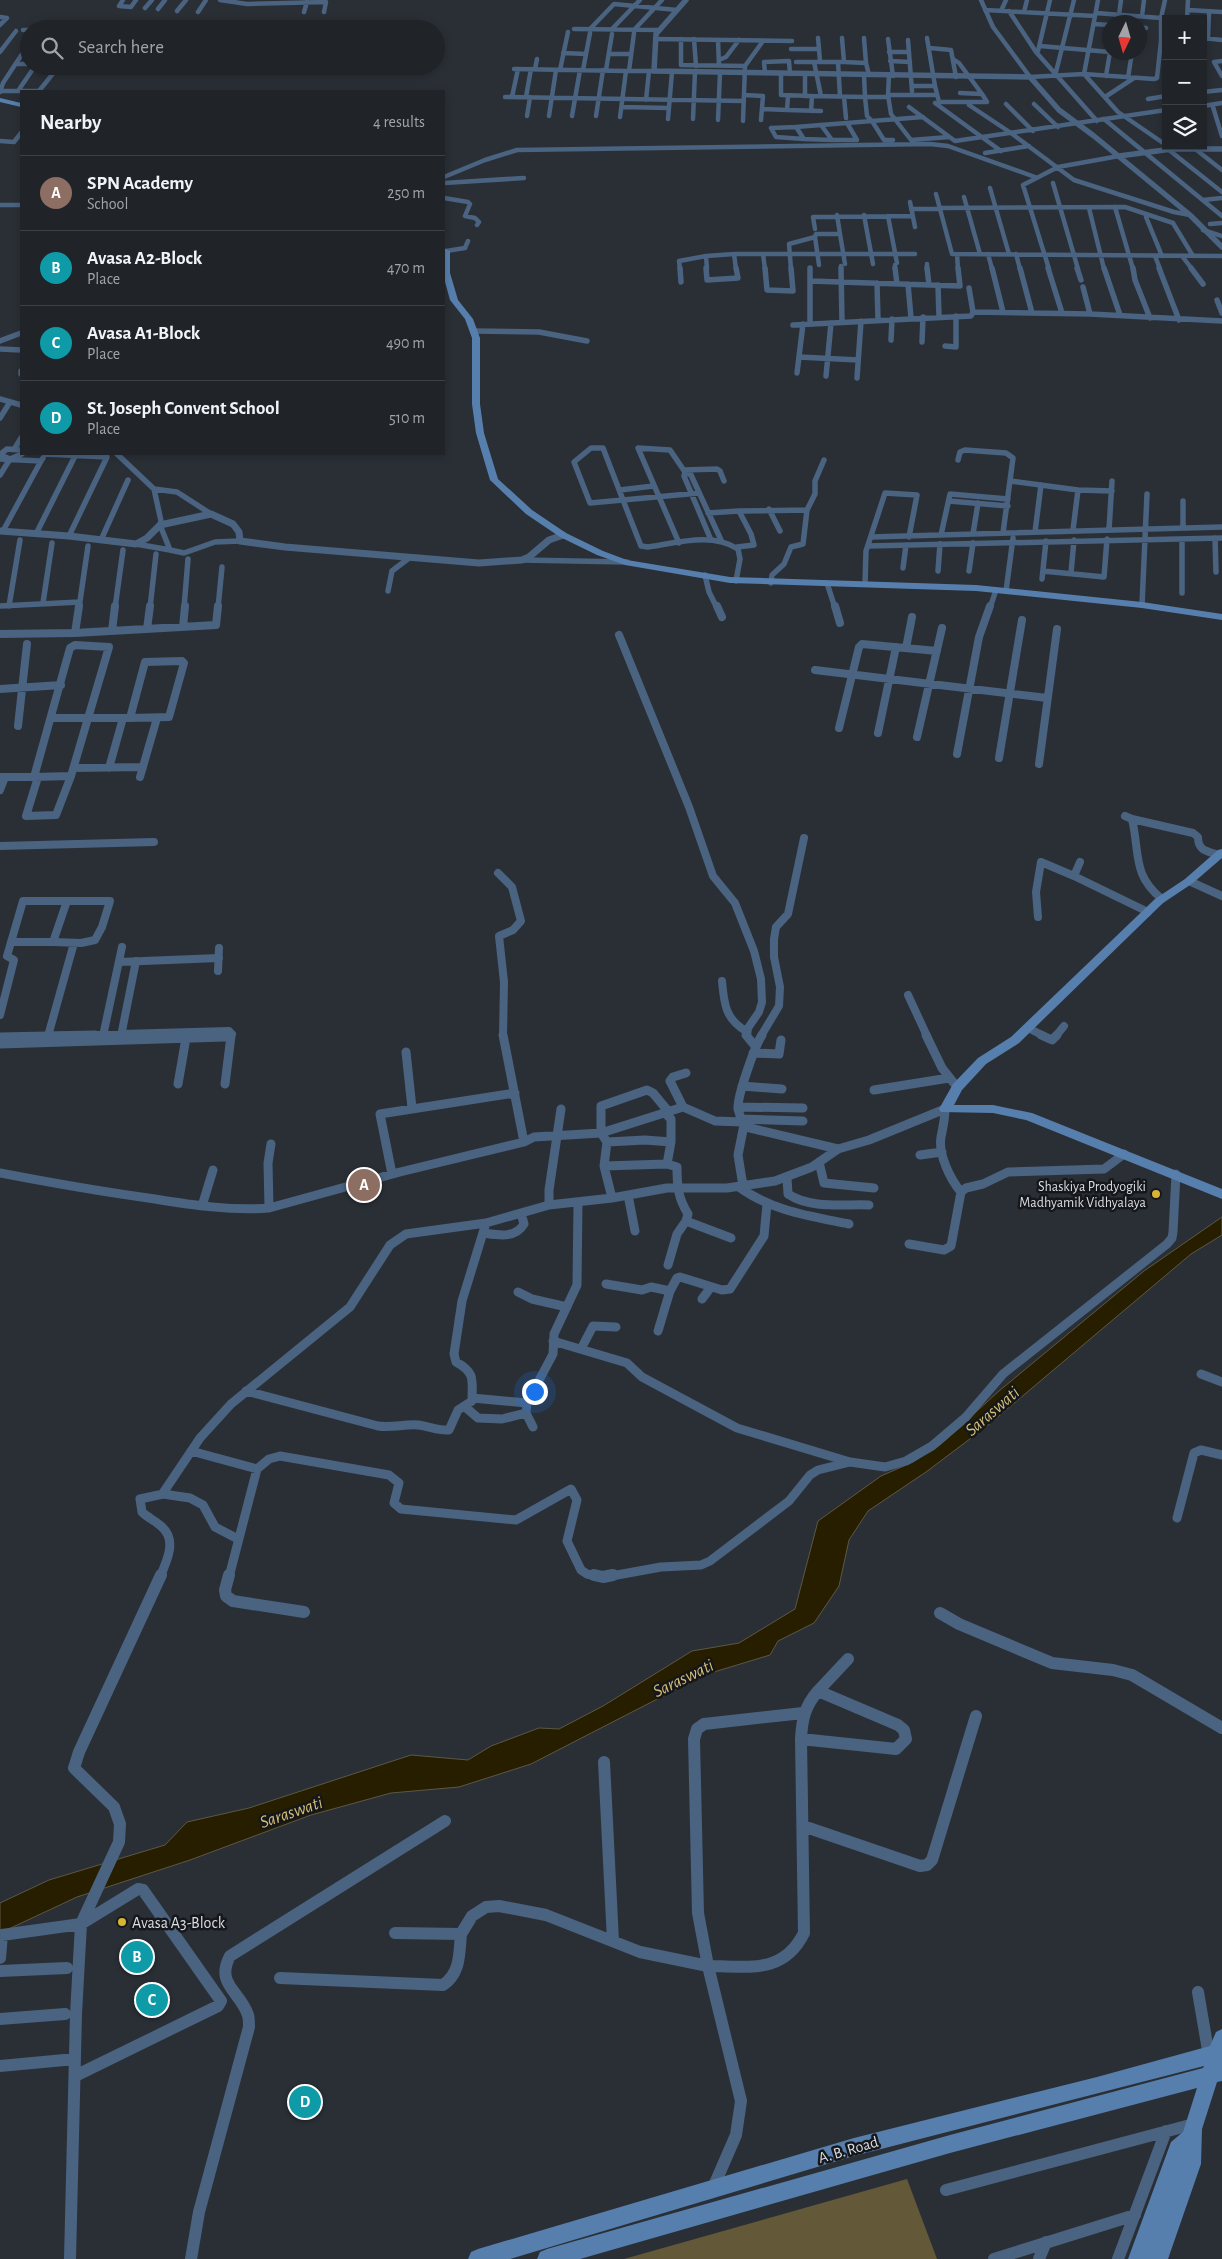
<!DOCTYPE html>
<meta charset="utf-8">
<style>
body{margin:0;font-family:"Alegreya Sans",sans-serif;background:#2d2f34;color:#f1f3f6}
.controls{position:absolute;right:15px;top:15px;display:grid;overflow:hidden;border-radius:0px;box-shadow:0 2px 8px #0003}
.controls button{width:45px;height:45px;display:grid;place-items:center;padding:0;border:0;border-bottom:1px solid #3d4045;background:#202328;color:#f1f3f6;font:25px sans-serif}
.compass{position:absolute;left:1102px;top:15px;width:45px;height:45px;border-radius:50%;background:#202328;box-shadow:0 2px 8px #0003;rotate:185deg}
.you{position:absolute;left:534px;top:1391px;width:18px;height:18px;margin:-12px;border:4px solid #fff;border-radius:50%;background:#1a73e8;box-shadow:0 0 0 8px #1a73e833}
.badge{display:grid;place-items:center;width:32px;height:32px;border-radius:50%;background:#d7b434;color:#fff;font-size:16px;font-weight:700}
.pin{position:absolute;translate:-50% -50%;border:2px solid #fff;box-shadow:0 1px 5px #0006}
.list{margin:0;padding:0;list-style:none}
h2{display:flex;justify-content:space-between;align-items:center;height:65px;margin:0;padding:0 20px;font-size:21px}
h2 small{font-size:16px;font-weight:400;color:#a2a4a8}
.list li{display:grid;grid-template-columns:32px 1fr auto;gap:15px;align-items:center;box-sizing:border-box;height:75px;padding:0 20px;border-top:1px solid #3d4045}
.list b{display:block;font-size:19px;white-space:nowrap}
.list p{margin:0;font-size:16px;white-space:nowrap;color:#a2a4a8}
.list em{font-size:16px;font-style:normal;color:#a2a4a8}
.icon{flex:none;width:28px;height:28px;fill:none;stroke:currentColor;stroke-width:2;stroke-linecap:round;stroke-linejoin:round}
.map{position:relative;flex:none;width:1222px;height:2259px;overflow:hidden}
.search{position:absolute;background:#202328;box-shadow:0 2px 8px #0003;left:20px;top:20px;width:425px;height:55px;display:flex;align-items:center;gap:12px;box-sizing:border-box;padding:0 18px;border-radius:28px;color:#a2a4a8;font-size:19px}
.panel{position:absolute;background:#202328;box-shadow:0 2px 8px #0003;left:20px;top:90px;width:425px;height:365px;border-radius:0px}
.map>svg:first-child{display:block}
</style>
<div class="map">
<svg width="1222" height="2259" viewBox="0 0 1222 2259">
<rect width="100%" height="100%" fill="#2a2f36"/>
<path fill="#635938" d="M907,2179L937,2259H624Z"/>
<path fill="#271e00" stroke="#5d5844" d="M1222,1217V1235L1191,1254L987,1426L926,1472L868,1511L849,1540L839,1586L814,1623L778,1641L770,1655L704,1675L531,1764L459,1787L391,1793L311,1815L190,1860L77,1897L0,1933V1903L49,1880L165,1845L187,1822L249,1808L411,1755L468,1760L491,1746L539,1728L559,1729L603,1706L692,1651L739,1643L795,1609L818,1521L881,1476L913,1462L941,1444L999,1391L1144,1271Z"/>
<g fill="none" stroke-linecap="round" stroke-linejoin="round">
<path stroke="#4a6380" stroke-width="4.5" d="M123,0L119,6L131,7L136,0
M220,0L247,4L326,2L324,12
M981,0L993,27L1030,77L1084,74L1154,79L1157,78L1161,41L1166,42
M1098,0L1084,74L1118,112L1166,145
M145,8L152,0
M158,9L165,0
M985,10L1095,16
M1188,10L1222,12
M177,11L186,0
M1001,11L1006,0
M1009,11L1036,52L1097,121
M198,12L206,0
M304,12L307,2
M1024,12L1027,0
M1096,13L1161,18
M1119,15L1121,0
M1142,16L1144,0
M0,17L7,18L0,25
M1187,19L1188,0
M1094,24L1110,25
M1140,27L1146,28
M574,29L659,30
M590,29L614,4L677,10
M612,29L640,0
M23,30H29
M634,30L662,0
M864,38L866,63
M1203,38L1222,40
M655,39L792,41
M681,39V65L745,66
M694,39L696,66
M888,39L893,76
M1208,39L1209,12
M718,40L719,66
M908,40L912,91
M1161,41V18L1165,0
M1040,46L1110,52
M930,48L951,50L956,77
M791,49H819L818,38
M819,49L820,62H844L842,38
M1038,51L1050,0
M0,52L16,31
M889,52H909
M1117,52L1132,54
M563,53L586,54
M609,54H631
M953,59L959,63L982,94L960,93
M719,60L726,57L739,40
M890,61L910,62
M1222,61L1214,62L1222,76
M796,62H819
M814,62L821,96
M838,62L840,96
M844,62L866,63L869,75
M16,64H29
M514,69L626,71
M535,69L537,59
M560,70L568,32
M583,70L590,33
M606,70L612,34
M629,71L634,33
M765,73L764,62L789,61L790,74
M781,74V95L812,96L811,111
M805,74V96
M1055,76L1074,0
M1106,76L1110,52
M1128,78L1132,52
M912,86H935L927,38
M935,86L939,102H987L982,94
M1,91H39
M18,91L35,66
M39,91L59,66
M0,92L3,83L26,48
M1203,92L1222,90
M745,95L763,96L761,120
M888,95L889,75
M936,95H888L891,114L911,140L949,137
M788,96L787,110L821,111
M812,96L865,97L864,75
M505,97L744,101
M512,97L518,69
M526,97L531,69
M844,97L846,118
M888,97H865L867,116L872,121L923,117
M1105,97L1134,78
M1148,99L1166,96
M646,100L649,71
M935,103L1001,151
M1006,104L1033,131
M1034,104L1058,127
M969,105L1011,133L1074,180L1174,212L1190,215
M1203,106L1222,103
M622,107L669,108
M909,107L955,141L1166,110
M1213,107L1222,136
M762,109L787,110
M527,116L530,97
M549,116L556,70
M572,116L580,70
M596,116L603,70
M620,117L626,71H654
M668,119L672,72
M693,119L695,72
M1104,119L1222,216
M718,120L720,72
M743,121L745,66L763,41
M821,125L847,123
M796,127L804,139L776,137L771,128Z
M796,127L821,125L832,140H857L847,123L872,121L884,140H893
M804,139L832,140
M0,141L14,142L21,133
M1194,148L1222,170
M1169,150L1222,192
M985,153L1029,146
M444,177L485,160L517,150L930,144L948,146L1035,177
M444,183L524,178
M1053,183L1078,269
M990,188L1009,254
M936,194L952,254L1222,256
M964,197L980,254
M444,198L468,202L470,204L465,216L475,218L479,222L477,225
M1203,200L1222,198
M910,202L915,227
M0,205H21
M1115,207L1133,269
M939,208L1125,207L1173,223L1193,256
M1089,208L1104,269
M911,209H940
M864,215L873,264
M1148,215L1146,217L1162,256
M888,216L897,263
M1210,224L1222,223
M815,229L813,217L912,216
M1203,230L1222,236
M840,234L845,264
M815,237L819,265
M446,251L465,248L468,241
M734,254H915
M734,254L736,269
M763,254L765,269
M957,254L958,269
M988,254L992,269
M1016,254L1020,269
M1155,256L1160,269
M1182,256L1192,269
M927,264V269
M895,265V269
M841,266V269
M680,269L679,261L706,256
M707,269L706,256L734,254
M791,269L789,244L815,237L816,234H840L837,215
M1049,269L1023,185L1058,167L1119,156"/>
<path stroke="#4a6380" stroke-width="5.5" d="M680,268L681,282
M706,268L707,280L738,278L736,268
M765,268L767,290L793,291L791,268
M810,268V281
M841,268L842,322
M895,268L897,284
M927,268L929,285
M992,268L1003,312
M1020,268L1032,313
M1048,268L1062,313
M1077,268L1081,280
M1104,268L1120,315
M1133,268L1135,280L1150,318
M1159,268L1179,320
M1191,268L1203,284
M877,283L878,320
M908,284L911,318
M938,285L939,317
M1083,287L1090,314
M969,288L973,312
M1217,300L1222,313
M810,324V281L960,286L958,268
M793,325L971,316L973,312L1090,314L1222,321
M473,331L539,332L587,341
M891,340L892,319
M0,341L21,333
M922,342L923,317
M945,346L956,347V316
M0,349L21,350
M799,357L858,360
M21,371V374
M797,373L803,324
M826,376L831,323
M857,378L861,321
M0,399L21,405
M0,418L10,402
M15,448L21,438
M591,448H603L623,500L590,503L574,462Z
M21,450L7,449L2,453L3,456L10,459L22,454
M45,454L107,457L69,536
M117,454L154,489
M0,459L41,461L43,458
M958,460L960,452L965,450L1006,453L1013,458L1003,533
M684,470L717,469L720,471L724,481
M0,475L10,459
M1010,481L1078,490L1112,491
M620,490L653,486
M623,500L641,546L648,547C677,543 712,532 738,549L740,559L736,581
M623,500L699,493
M949,501L1008,506
M1183,501V527
M769,509L780,531
M708,513L739,511
M211,514L177,492L154,489L161,521L160,525L170,550L184,553L215,542L240,541
M1073,530L1078,490
M1109,530L1112,481
M3,531L41,461
M1035,532L1041,485
M36,534L76,454
M973,534L978,503
M941,535L950,494L1008,499
M871,537L1222,527
M1215,538L1216,572
M1182,539V593
M101,540L128,480
M711,540L684,476L685,472L691,475L721,540
M679,543L638,448L670,450L685,472
M136,544L170,550
M868,546L1222,538
M737,547L754,545L751,534L739,511L807,510L815,494V481L824,460
M522,560L627,562
M903,568L906,545
M938,571L940,544
M969,571L973,543
M1043,571L1104,577L1107,539
M1071,573L1074,540
M705,575L709,592L717,608
M1042,579L1046,541
M771,583L772,575L784,564L791,547L803,544L807,510
M827,583L835,608
M865,584L866,551L885,493L917,495L909,537
M388,591L392,571L409,558
M1006,591L1013,538
M43,603L52,543
M1142,605L1147,494
M0,606L80,602
M9,606L20,540
M79,608L88,546
M115,608L123,550
M150,608L156,554
M184,608L188,559
M218,608L222,567
M990,608L996,590"/>
<path stroke="#4a6380" stroke-width="8" d="M717,606L722,617
M835,606L840,623
M183,627L185,606
M147,629L150,606
M112,631L115,606
M75,633L79,606
M0,634L75,633L216,625L218,606
M619,635L689,807L713,876L735,903L754,951L761,979L762,1002L759,1012L748,1028L747,1036
M75,645L109,647L71,776L34,777L70,648Z
M906,648L912,617
M182,661L184,663L169,717L130,718L145,662Z
M815,670L1047,698
M0,689L61,685
M52,718H130
M18,726L27,644
M839,728L859,647L862,644L937,651
M878,733L896,647
M917,737L942,628
M957,754L979,637L990,606
M999,758L1022,620
M1039,764L1057,629
M74,768L143,767
M109,768L123,718
M0,777H34
M38,777L26,816L56,815L71,776
M140,777L157,718
M0,790L5,777
M1125,816L1132,819C1140,853 1132,875 1162,899
M1132,819L1193,833L1198,837C1198,851 1207,851 1219,855
M0,846L154,842
M1080,862L1074,876L1148,912
M498,873L512,887L521,921L513,930L499,936L504,982L503,1036
M1189,881L1222,896
M67,901H110L102,927L95,940L81,943L53,942Z
M1038,917L1036,892L1041,862L1074,876
M11,942H53
M7,956L23,901H67
M119,962L219,958
M218,971L219,948
M722,981C724,1003 725,1019 746,1031
M908,995L927,1036
M0,1015L14,960L7,956
M1028,1028L1044,1036
M48,1036L74,943
M48,1036L229,1031L232,1034
M103,1036L122,947
M121,1036L136,961
M761,1036L779,1006L780,987L774,957V939L776,927L788,914L804,838
M1056,1036L1064,1026"/>
<path stroke="#4a6380" stroke-width="9" d="M503,1035L524,1142
M746,1035L755,1046
M762,1035C755,1046 737,1096 738,1109C740,1118 743,1123 750,1128L838,1149
M926,1035L942,1068L957,1087
M1041,1035L1052,1040L1057,1035
M0,1037L95,1035
M121,1037V1035
M102,1039L103,1035
M0,1044L225,1037
M406,1052L412,1108
M753,1053L779,1054L781,1040
M178,1084L186,1038
M225,1084L231,1036
M742,1086L782,1089
M874,1090L949,1078
M683,1107L670,1081L673,1077L686,1073
M738,1107L803,1108
M945,1109C945,1119 943,1127 941,1137C938,1154 950,1179 961,1192
M740,1119L803,1121
M607,1142L645,1140L671,1142V1119L665,1113
M920,1155L942,1152
M819,1162L824,1183L874,1188
M667,1164L671,1142
M604,1166L667,1164L677,1167C677,1186 678,1198 688,1214L686,1221L677,1234L668,1265
M0,1173C52,1183 103,1192 155,1199C192,1205 231,1211 269,1208L400,1172L524,1142L534,1137L601,1133L683,1107L715,1121L742,1122
M392,1174L380,1114L515,1093
M787,1178L788,1194C810,1209 844,1204 869,1205
M743,1186L738,1155L744,1125
M739,1187C772,1211 810,1216 849,1224
M628,1195L635,1231
M612,1198L604,1166L607,1142L601,1133V1106L647,1090L653,1093L668,1111
M549,1205V1190L561,1109
M202,1206L213,1170
M269,1208L268,1163L271,1144
M686,1221L731,1238
M483,1233C498,1235 515,1239 524,1224L521,1213
M909,1244L944,1250L951,1246L961,1192L966,1188L983,1184L1008,1172L1104,1169L1124,1154
M606,1284L642,1290L651,1287L670,1291
M518,1292L532,1299L567,1307
M702,1299L711,1287
M658,1331L670,1291L677,1278L680,1277L722,1290L730,1289L764,1236L767,1204
M553,1341L627,1363L642,1377L737,1428L850,1462L885,1467L906,1461L932,1446L966,1417L1003,1374L1167,1244L1172,1238L1173,1232L1176,1174
M581,1349L593,1326L616,1327
M1201,1374L1222,1382
M246,1391L378,1426C392,1428 404,1424 418,1425C429,1426 437,1431 449,1430L458,1410L472,1401C472,1380 476,1373 456,1362L454,1354L462,1301L486,1223
M472,1398L527,1403
M464,1406L478,1418L502,1419L526,1413
M533,1427L526,1413L527,1403L553,1354L554,1334L577,1285L578,1202
M191,1451L257,1469L269,1459L280,1456L389,1475L399,1483L394,1503L401,1509L516,1520L571,1489L577,1500L567,1541L581,1570L587,1574L600,1577
M163,1493L200,1438L231,1404L350,1307L390,1245L406,1234L486,1223L549,1205L612,1198L667,1188H727L775,1181L812,1167L838,1149L869,1140L945,1109
M1177,1518L1194,1453L1201,1450L1222,1455
M160,1577C167,1561 177,1540 162,1527C156,1521 148,1518 142,1512L140,1499L163,1494L190,1498L203,1505L215,1527L238,1539
M229,1577L257,1469
M606,1577L661,1567L701,1565L710,1561L789,1501L810,1475L818,1470L850,1462"/>
<path stroke="#4a6380" stroke-width="12" d="M229,1575L225,1590L226,1596L233,1601L304,1612
M594,1575L603,1577L613,1575
M940,1613L959,1624L1052,1663L1113,1670L1132,1675L1222,1728
M818,1691L898,1725L904,1730L906,1739L896,1749L801,1739C802,1719 805,1706 818,1691Z
M818,1691L848,1659
M801,1739L804,1933C783,1975 748,1966 708,1966L698,1913L694,1739L697,1729L704,1724L803,1713
M604,1762L613,1941
M803,1826L920,1866L927,1865L932,1860L976,1716
M395,1933L461,1934L472,1916L486,1907L499,1906L546,1915L640,1952L708,1966L741,2101L736,2135L713,2188
M0,1958L2,1935L81,1924L138,1889L143,1890L221,2001L218,2006L75,2076
M0,1971L67,1968
M280,1978L443,1985C461,1973 459,1953 461,1934
M1198,1992L1209,2056
M0,2019L65,2014
M0,2066L75,2059
M946,2190L1194,2124
M70,2259L76,2014L81,1924L119,1842L120,1824L114,1807L74,1768L79,1752L161,1575
M191,2259L199,2212L249,2027C249,2023 249,2018 248,2015C240,1991 215,1984 230,1956L445,1821
M994,2259L1135,2215
M1039,2259L1046,2242
M1118,2259L1166,2131"/>
<path stroke="#4a6380" stroke-width="5.5" d="M686,0L656,34L654,71L1030,77L1059,110L1094,136L1190,215L1222,247
M1119,156L1172,149H1222"/>
<path stroke="#4a6380" stroke-width="7" d="M0,531L69,536L136,544L147,538L160,525L211,514L233,524L239,532L240,541L285,547L479,563L522,560L529,557L549,540L563,535"/>
<path fill="#577fad" fill-rule="evenodd" d="M0,98L21,103V107L0,102Z
M444,248L450,251V273L458,300L473,319L480,338V404L484,433L498,479L532,510L566,533L603,551L627,560L730,577L976,585L1142,602L1222,614V620L1142,608L976,591L730,583L625,565L597,555L560,537L526,514L490,480L476,433L472,404V338L465,319L450,300L444,278Z
M1222,849V858L1193,883L1163,903L1019,1043L986,1064L962,1090L954,1105H993L1032,1113L1222,1189V1199L1026,1120L993,1113L941,1112L939,1109L953,1084L978,1058L1011,1037L1155,899L1185,879L1218,850Z
M1222,2029V2081L1217,2082L1202,2129L1201,2164L1168,2259H1148L1183,2160L1148,2259H1128L1171,2142L1183,2132L1197,2088L950,2153L580,2259H537L540,2252L547,2249L950,2135L1203,2068L1204,2066L854,2156L510,2259H468L471,2252L478,2249L854,2138L1097,2077L1210,2046L1216,2032Z"/>
</g>
<g fill="#d7b434" stroke="#15171a" stroke-width="2">
<circle cx="1156" cy="1194" r="5"/>
<circle cx="122" cy="1922" r="5"/>
</g>
<g text-anchor="middle" stroke-width="5" stroke-linejoin="round" paint-order="stroke">
<g font-size="14" fill="#dadee3" stroke="#15171a" text-anchor="end">
<text x="1146" y="1191">Shaskiya Prodyogiki<tspan x="1146" dy="16">Madhyamik Vidhyalaya</tspan></text>
</g>
<g font-size="16" fill="#dadee3" stroke="#15171a" text-anchor="start">
<text x="132" y="1928">Avasa A3-Block</text>
</g>
<g font-size="16" fill="#dadee3" stroke="#15171a">
<text transform="translate(848 2149) rotate(-16)" y="6">A. B. Road</text>
</g>
<g font-size="18" font-style="italic" fill="#d3be77" stroke="#15171a">
<text transform="translate(992 1411) rotate(-41)" y="6">Saraswati</text>
<text transform="translate(683 1678) rotate(-26)" y="6">Saraswati</text>
<text transform="translate(291 1812) rotate(-19)" y="6">Saraswati</text>
</g>
</g>
</svg>
<div class="controls">
<button>+</button>
<button>−</button>
<button><svg class="icon" aria-label="layers" viewBox="0 0 24 24"><path d="M12 4l9 5-9 5-9-5zM3 14l9 5 9-5"/></svg></button>
</div>
<svg class="compass" viewBox="-18 -18 36 36"><path d="M0-13l5 13h-10z" fill="#e53935"/><path d="M0 13l5-13h-10z" fill="#a2a4a8"/></svg>
<div class="you"></div>
<div class="pin badge" style="left:364px;top:1185px;background:#8d6e63">A</div>
<div class="pin badge" style="left:137px;top:1957px;background:#0f9aa8">B</div>
<div class="pin badge" style="left:152px;top:2000px;background:#0f9aa8">C</div>
<div class="pin badge" style="left:305px;top:2102px;background:#0f9aa8">D</div>
<div class="search"><svg class="icon" aria-label="search" viewBox="0 0 24 24"><circle cx="10" cy="10" r="6"/><path d="M15 15l6 6"/></svg>Search here</div>
<section class="panel">
<h2>Nearby<small>4 results</small></h2>
<ul class="list">
<li><span class="badge" style="background:#8d6e63">A</span><div><b>SPN Academy</b><p>School</p></div><em>250 m</em></li>
<li><span class="badge" style="background:#0f9aa8">B</span><div><b>Avasa A2-Block</b><p>Place</p></div><em>470 m</em></li>
<li><span class="badge" style="background:#0f9aa8">C</span><div><b>Avasa A1-Block</b><p>Place</p></div><em>490 m</em></li>
<li><span class="badge" style="background:#0f9aa8">D</span><div><b>St. Joseph Convent School</b><p>Place</p></div><em>510 m</em></li>
</ul>
</section>
</div>
